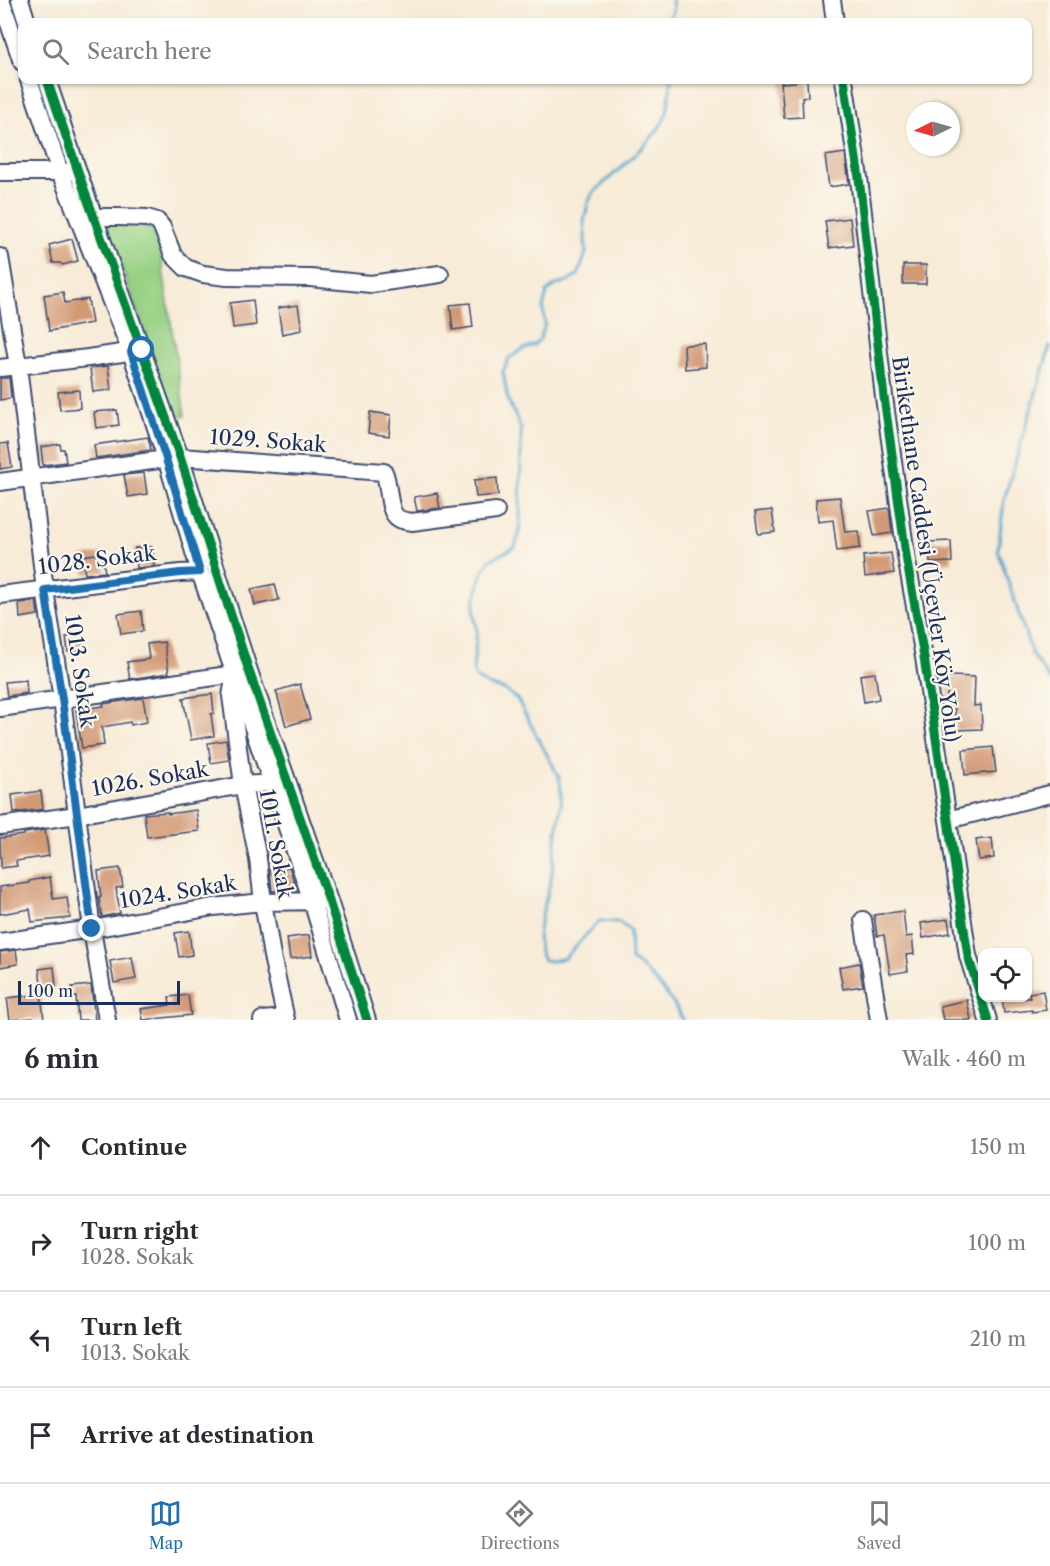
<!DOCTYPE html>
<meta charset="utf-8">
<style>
body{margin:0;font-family:"Libre Caslon Text",serif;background:#f2f2f3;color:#2b2b33}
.controls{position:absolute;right:18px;bottom:18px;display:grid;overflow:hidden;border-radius:12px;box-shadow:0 2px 4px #0004}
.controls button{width:54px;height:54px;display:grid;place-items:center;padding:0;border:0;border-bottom:2px solid #e1e1e2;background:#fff;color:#2b2b33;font:30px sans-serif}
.compass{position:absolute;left:906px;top:102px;width:54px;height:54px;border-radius:50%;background:#fff;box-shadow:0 2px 4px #0004;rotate:265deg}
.scale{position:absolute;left:18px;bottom:15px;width:162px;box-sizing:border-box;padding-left:6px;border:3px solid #1b2f5e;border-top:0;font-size:16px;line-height:21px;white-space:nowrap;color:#1b2f5e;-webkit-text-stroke:4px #fbf7ec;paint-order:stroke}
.stop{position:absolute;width:18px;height:18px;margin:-14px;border:4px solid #1f6fb2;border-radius:50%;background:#fff}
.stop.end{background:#1f6fb2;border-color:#fff;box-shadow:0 2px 6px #0008}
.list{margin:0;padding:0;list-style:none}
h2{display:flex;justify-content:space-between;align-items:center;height:78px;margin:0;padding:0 24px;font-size:26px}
h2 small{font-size:20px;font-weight:400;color:#7c7c81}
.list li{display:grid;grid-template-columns:39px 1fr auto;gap:18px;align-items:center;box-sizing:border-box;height:96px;padding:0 24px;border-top:2px solid #e1e1e2}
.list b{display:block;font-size:22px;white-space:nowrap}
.list p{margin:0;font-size:20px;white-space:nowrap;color:#7c7c81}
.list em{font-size:20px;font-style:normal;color:#7c7c81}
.icon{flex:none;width:33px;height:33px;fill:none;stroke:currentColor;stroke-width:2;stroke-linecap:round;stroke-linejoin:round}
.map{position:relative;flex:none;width:1050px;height:1020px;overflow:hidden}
.search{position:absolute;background:#fff;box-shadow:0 2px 4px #0004;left:18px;right:18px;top:18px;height:66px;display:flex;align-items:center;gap:15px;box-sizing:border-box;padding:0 21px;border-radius:12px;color:#7c7c81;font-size:22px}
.sheet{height:462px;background:#fff}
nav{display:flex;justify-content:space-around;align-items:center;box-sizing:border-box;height:84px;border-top:2px solid #e1e1e2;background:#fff;font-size:16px;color:#7c7c81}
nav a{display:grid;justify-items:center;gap:3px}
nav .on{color:#1f6fb2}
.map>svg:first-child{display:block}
</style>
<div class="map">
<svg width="1050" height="1020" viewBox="0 0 1050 1020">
<rect width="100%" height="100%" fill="#fbf7ec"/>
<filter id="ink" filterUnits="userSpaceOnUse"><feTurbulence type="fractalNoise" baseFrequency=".0167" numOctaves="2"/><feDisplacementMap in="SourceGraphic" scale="12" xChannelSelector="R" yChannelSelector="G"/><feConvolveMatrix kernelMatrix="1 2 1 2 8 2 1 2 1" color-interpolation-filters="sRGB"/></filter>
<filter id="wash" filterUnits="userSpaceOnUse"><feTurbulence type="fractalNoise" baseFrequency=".008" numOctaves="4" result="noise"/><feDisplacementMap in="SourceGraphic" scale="24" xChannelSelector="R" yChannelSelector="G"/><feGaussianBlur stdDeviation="1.35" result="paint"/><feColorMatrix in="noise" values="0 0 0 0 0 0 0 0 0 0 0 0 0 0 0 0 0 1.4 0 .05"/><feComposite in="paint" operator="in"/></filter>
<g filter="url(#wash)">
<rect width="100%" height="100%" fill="#f8ebd7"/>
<path fill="#98d184" stroke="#5a8071" stroke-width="1.5" d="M112,219L157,230L185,416L174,415L107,226Z"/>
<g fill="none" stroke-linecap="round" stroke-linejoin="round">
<path stroke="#4fa5cc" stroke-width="3" d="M668,22L673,11L672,0
M671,80C670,92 670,105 665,117C656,140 612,175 593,193L588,203L584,221L586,253L578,275L569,281L554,286L547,292L543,308L545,324L540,339L534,345L523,349L509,358L503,372L508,400L521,428L520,524L518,538L515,547L490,560L484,569L479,583L475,599L474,613L477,631L473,670L476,678L488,685L505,690L517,699L559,777C565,802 558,821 555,846C553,858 553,871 550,883C546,905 530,940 544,960L552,961L565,958L599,921L619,922L630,930L631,960C649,970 674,1001 683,1020
M1050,346L1004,500L998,550L1032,654L1050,680"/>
</g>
<g id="blocks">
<path fill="#d29974" d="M795,80H807L808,97L802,98L803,117L784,118L781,83L795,82Z
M845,153L849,184L829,187L825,156Z
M850,218L853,245L829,248L825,221Z
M72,239L78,261L63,265L60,263H53L49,245Z
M903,265H926V284H903Z
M63,292L65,303L88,299L92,323L49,331L44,295Z
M253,300L256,325L233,328L230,303Z
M470,303L473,327L453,330L450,305Z
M298,305L302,330L282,334L278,308Z
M705,344L706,367L685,369L684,345Z
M108,366L111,390L93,392L90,368Z
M0,378H9L11,398L0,400Z
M79,390L80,408L60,410L58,392Z
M117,410L119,425L96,428L94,412Z
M370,412L391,415L389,436L368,433Z
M148,437L151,450L96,458L94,445Z
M8,443L12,467L0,469V444Z
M60,444L61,449H64L66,462L43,465L41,447Z
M144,473L147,494L128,497L124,475Z
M497,478L498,495L476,497L474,480Z
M437,493L440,508L417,511L414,497Z
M840,497L845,532L859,531L860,548L837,551L833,520L818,522L816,499Z
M889,508L892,533L874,536L869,511Z
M772,510L775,532L758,534L755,512Z
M951,541L952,562L930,563L929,542Z
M152,547L154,566L137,568L135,548Z
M102,553L105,572L85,574L82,556Z
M891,553L894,573L865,577L863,556Z
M275,584L279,600L255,605L251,589Z
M36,601L38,615L20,618L19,603Z
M141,611L143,631L121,634L118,614Z
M82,635L84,650L68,652L66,637Z
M164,642L169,673L130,679L127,662L149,659L147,644Z
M875,673L879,699L864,702L860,675Z
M948,676L975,677L974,706L981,705L982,729L956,730L954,699H947Z
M26,680L27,693L7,696L5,682Z
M300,684L310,719L286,726L276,691Z
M212,694L214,713L211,714L214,736L191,740L183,698Z
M143,698L147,722L131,725L130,722L102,727L104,745L82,748L76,710L104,706L103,704Z
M226,740L229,760L211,763L208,743Z
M993,747L996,772L965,775L963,750Z
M41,791L43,809L14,813L12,795Z
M196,810L199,831L147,837L144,814L168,812V814Z
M45,830L49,856L16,861L17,866L1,868L0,838L24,835V833Z
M992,838L994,858L979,860L976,840Z
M289,867L297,891H272L270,870Z
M120,868L123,887L116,888L120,913L102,917L99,898L101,897L98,871Z
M50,877L53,899L67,897L70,918L32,922L30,909L0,914V887L29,883V881Z
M903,911L906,937L912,936L914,954L906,955L908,971L890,974L884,935L877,936L874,915Z
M948,919L950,933L923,938L921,923Z
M189,931L192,955L179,957L175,933Z
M309,935L312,956L290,959L287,938Z
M16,950L18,964L0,967V952Z
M132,957L136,979L114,983L110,961Z
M859,963L863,986L843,989L839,967Z
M54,967L56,987L42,989L39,969Z
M91,985L95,1020H78L76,997L73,998L72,987Z
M1043,991L1046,1010L1032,1012V1010L1004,1013L1002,998H1030L1029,993Z
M41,994L44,1020H33V1018L10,1020L7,998Z
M188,995L191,1015L143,1020L141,1009L170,1005L169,997Z
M967,1000L971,1020H943L940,1006Z"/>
</g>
</g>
<g filter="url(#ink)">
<use href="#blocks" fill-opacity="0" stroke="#3c4b70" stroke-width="1.5"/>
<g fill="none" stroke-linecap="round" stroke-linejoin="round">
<g stroke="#3c4b70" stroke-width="20">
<path id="minor" d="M1,0L22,62
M20,0L27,22
M832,0L835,22
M29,80L60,172L131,352L166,458L200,572L312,901L348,1020
M47,80L86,195L180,457L249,671L329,901L367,1020
M844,80L859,178L884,397L907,562L924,657L968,956L988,1020
M0,172H69
M95,217H119L147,218L157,221L162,227L173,255L186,268L203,274L227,277L310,278L371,284L440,274
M0,257L18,366L45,590L62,699L92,929L107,1020
M0,368L88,358L142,350
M0,482L180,457L384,472C390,484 387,511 398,518C402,521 407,521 412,522L496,511
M0,595L180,573L200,572
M0,708L235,674L231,696L243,785L258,859L263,902L272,956L286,1020
M948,820L1050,794
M0,826L77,815L243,785L272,783
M863,920L879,1020
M0,942L92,929L213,907L263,902L320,901
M262,1020L286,1018"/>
</g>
<use href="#minor" stroke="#fff" stroke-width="16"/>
<g stroke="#fbf7ec" stroke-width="13">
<path id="cycleway" d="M47,80L86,195L180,457L249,671L329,901L367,1020
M844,80L859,178L884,397L907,562L924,657L968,956L988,1020"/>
</g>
<use href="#cycleway" stroke="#00873e" stroke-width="9"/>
</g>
</g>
<g fill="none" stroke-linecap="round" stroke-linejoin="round" filter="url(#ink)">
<path stroke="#1f6fb2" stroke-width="8" d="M92,929L62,699L45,590L180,573L200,572L166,459L131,352L142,350"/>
</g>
<g text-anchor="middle" stroke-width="4.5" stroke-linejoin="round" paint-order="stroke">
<g font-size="21" fill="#1b2f5e" stroke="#fbf7ec">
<text transform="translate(268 441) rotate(4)" y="7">1029. Sokak</text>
<text transform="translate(926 549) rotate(82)" y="7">Birikethane Caddesi (Üçevler Köy Yolu)</text>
<text transform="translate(97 560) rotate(-7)" y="7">1028. Sokak</text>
<text transform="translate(80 671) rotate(82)" y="7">1013. Sokak</text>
<text transform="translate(150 779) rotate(-10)" y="7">1026. Sokak</text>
<text transform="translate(276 844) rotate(80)" y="7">1011. Sokak</text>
<text transform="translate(178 892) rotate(-9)" y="7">1024. Sokak</text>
</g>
</g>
</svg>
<div class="controls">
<button><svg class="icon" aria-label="locate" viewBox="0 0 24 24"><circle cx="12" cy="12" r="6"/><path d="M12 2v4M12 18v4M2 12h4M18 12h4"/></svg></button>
</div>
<svg class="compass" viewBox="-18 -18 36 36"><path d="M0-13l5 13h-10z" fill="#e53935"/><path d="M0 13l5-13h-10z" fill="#7c7c81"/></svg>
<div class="scale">100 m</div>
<div class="stop" style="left:142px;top:350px"></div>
<div class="stop end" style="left:92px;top:929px"></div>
<div class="search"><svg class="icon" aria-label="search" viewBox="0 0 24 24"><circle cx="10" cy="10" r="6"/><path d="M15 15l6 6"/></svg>Search here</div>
</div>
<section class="sheet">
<h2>6 min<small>Walk · 460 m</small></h2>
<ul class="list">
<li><svg class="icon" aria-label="ahead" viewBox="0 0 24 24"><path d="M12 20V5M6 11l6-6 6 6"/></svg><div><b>Continue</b></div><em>150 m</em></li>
<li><svg class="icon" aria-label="right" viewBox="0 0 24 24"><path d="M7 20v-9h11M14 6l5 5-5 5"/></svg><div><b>Turn right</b><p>1028. Sokak</p></div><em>100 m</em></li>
<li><svg class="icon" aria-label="left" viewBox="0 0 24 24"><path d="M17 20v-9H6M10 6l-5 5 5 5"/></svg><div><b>Turn left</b><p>1013. Sokak</p></div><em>210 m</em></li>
<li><svg class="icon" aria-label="arrive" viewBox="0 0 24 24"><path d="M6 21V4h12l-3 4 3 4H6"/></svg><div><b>Arrive at destination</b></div></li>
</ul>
</section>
<nav>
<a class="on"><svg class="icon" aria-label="map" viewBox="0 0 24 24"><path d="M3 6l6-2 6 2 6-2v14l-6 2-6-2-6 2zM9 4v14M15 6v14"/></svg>Map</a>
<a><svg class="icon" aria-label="directions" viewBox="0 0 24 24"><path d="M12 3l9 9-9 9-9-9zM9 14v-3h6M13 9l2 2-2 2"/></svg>Directions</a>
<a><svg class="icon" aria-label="saved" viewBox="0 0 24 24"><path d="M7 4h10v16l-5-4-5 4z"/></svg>Saved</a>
</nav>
